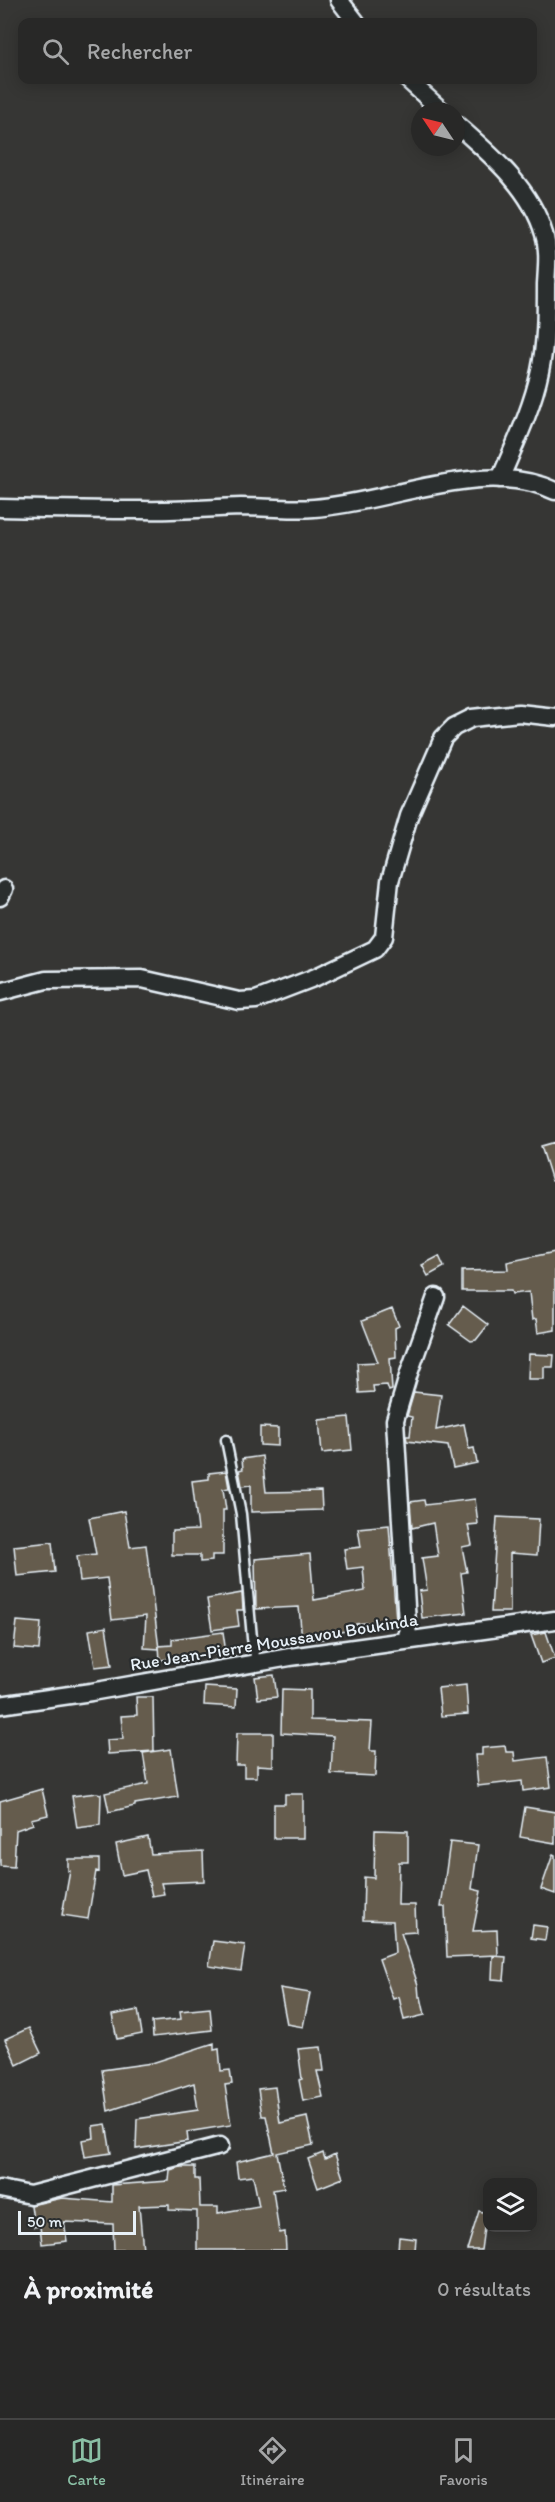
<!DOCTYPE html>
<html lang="fr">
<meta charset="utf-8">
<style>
body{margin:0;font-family:Itim,sans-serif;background:#343433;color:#f1f3f6}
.controls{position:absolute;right:18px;bottom:18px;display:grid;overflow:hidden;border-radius:12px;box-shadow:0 3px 15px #0003}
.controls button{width:54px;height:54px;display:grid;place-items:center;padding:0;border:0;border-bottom:2px solid #444;background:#282827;color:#f1f3f6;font:30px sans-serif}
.compass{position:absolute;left:411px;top:102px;width:54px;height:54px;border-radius:50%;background:#282827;box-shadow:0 3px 15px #0003;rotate:305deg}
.scale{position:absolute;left:18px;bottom:15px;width:118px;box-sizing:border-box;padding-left:6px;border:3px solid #e8f1f8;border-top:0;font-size:16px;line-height:21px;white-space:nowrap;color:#e8f1f8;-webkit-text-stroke:4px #2a2d2e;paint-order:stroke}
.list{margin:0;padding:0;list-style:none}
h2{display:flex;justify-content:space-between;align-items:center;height:78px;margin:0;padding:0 24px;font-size:26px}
h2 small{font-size:20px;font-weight:400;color:#a5a6a7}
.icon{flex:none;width:33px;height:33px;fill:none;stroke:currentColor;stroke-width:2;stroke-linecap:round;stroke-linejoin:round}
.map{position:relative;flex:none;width:555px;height:2250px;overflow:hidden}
.search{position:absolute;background:#282827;box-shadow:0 3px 15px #0003;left:18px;right:18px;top:18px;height:66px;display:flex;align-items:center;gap:15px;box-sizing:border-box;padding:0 21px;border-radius:12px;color:#a5a6a7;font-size:22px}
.sheet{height:168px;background:#282827}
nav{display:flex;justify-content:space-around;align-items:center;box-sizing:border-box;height:84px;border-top:2px solid #444;background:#282827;font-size:16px;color:#a5a6a7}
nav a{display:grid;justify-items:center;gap:3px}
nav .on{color:#8abfa5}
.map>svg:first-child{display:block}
</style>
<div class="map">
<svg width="555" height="2250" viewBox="0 0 555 2250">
<rect width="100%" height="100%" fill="#363634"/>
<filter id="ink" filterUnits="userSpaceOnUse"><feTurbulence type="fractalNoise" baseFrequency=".0167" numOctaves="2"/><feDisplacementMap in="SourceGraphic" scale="12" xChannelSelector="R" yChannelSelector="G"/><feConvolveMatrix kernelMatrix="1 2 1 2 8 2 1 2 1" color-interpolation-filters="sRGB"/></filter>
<g filter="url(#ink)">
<path fill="#655c4d" stroke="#e8f1f8" stroke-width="1.5" d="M555,1142V1181H552L541,1146Z
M555,1252V1330L538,1333L536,1319L532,1320L529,1292L512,1294L511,1291H462V1271L508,1270L507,1262Z
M439,1256L444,1267L428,1276L422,1265Z
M463,1306L488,1325L476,1340L471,1341L449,1325Z
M392,1309L399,1326L395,1328L396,1357L390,1358L392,1390L389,1391L387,1385L373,1386L374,1392L359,1393L357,1363L378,1362L362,1321Z
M529,1354L554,1355L553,1367H544V1379H528Z
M414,1392L441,1395L436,1430L464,1424L469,1449L474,1448L477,1463L453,1468L448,1446L407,1441L406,1436H410L412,1417L407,1416Z
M349,1417L352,1450L322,1453L319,1420Z
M260,1427L278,1428V1446L260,1445Z
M262,1456L266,1492L321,1491L322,1510L251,1512V1485L242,1486L239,1470L243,1469L242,1459Z
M226,1471L229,1488L223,1489L226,1510H223V1555H212V1561L200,1562V1555H172V1531L198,1530L192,1481L209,1479V1473Z
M475,1499L478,1524L468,1525L472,1545L462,1547L467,1572L461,1573L466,1613L422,1618L419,1591L427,1590L422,1558L438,1556L433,1523L412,1528L410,1502L424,1500L425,1505Z
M124,1511L130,1547L146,1545L159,1649L144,1648L146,1616L112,1620L107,1578L80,1581L77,1556L96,1554L89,1518Z
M497,1517L539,1519L537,1555L510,1553V1612H491Z
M389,1525L396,1620L356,1624L357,1629L323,1635V1639L302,1640L299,1607L256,1609L255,1559L310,1554L314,1600L365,1591L363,1567L347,1569L344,1549L361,1547L358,1528Z
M52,1542L55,1572L17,1576L14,1546Z
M242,1593L243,1610H237L239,1626L212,1630L207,1599Z
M17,1621L41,1623L39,1650L14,1648Z
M106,1627L112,1665L95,1667L89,1630Z
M223,1632L226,1653L160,1660L159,1646L172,1645V1639Z
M546,1632L555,1658L541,1663L531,1635Z
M274,1675L277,1697L258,1699L255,1677Z
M466,1685L468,1714L441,1716L438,1688Z
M205,1687L237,1689L236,1707L204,1705Z
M282,1689L310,1690V1720L372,1722L370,1751H376L375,1776L331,1774L333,1736L281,1733Z
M136,1697H153L154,1751L108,1754L107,1740L123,1739L121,1716L137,1715Z
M237,1733H273V1766L257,1765V1777H244V1765H236Z
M505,1746L506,1752H514L515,1761L547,1757L551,1787L523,1791L522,1781L478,1786L475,1755H482V1748Z
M171,1749L178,1797L135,1804V1806L109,1812L105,1793L148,1784L143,1753Z
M42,1789L48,1815L31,1819L33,1824L16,1830L14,1867L0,1866V1801Z
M97,1793L101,1794L100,1825L77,1828L72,1796Z
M285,1794H303V1838H274V1804H285Z
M525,1807L555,1812V1843L520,1837Z
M375,1830L408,1831V1862H399L398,1905H415L416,1932L401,1933L418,1985L419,1997H421L425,2015L404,2020L399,1997L393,1999L379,1959L395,1953L393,1921L363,1920L364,1877L374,1878Z
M148,1837L151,1854L203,1851L204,1881L161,1883L164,1894L152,1896L146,1870L122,1875L116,1844Z
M450,1842L478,1845L472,1889L481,1891L473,1931L497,1930L498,1955L447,1957L445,1907H441Z
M553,1854L555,1855V1894L541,1889Z
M68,1859H99V1872L96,1871L88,1919L62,1915L70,1871H68Z
M533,1925L547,1927L545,1940L531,1938Z
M213,1941L245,1945L241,1971L209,1966Z
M493,1956L506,1957L504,1980L492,1979Z
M280,1988L310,1993L303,2027L287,2024Z
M210,2008L212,2030L153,2037L152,2022L181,2019L180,2011Z
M138,2010L142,2034L117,2039L112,2015Z
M29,2028L41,2053L17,2065L5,2039Z
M214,2043V2050L219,2049L221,2071L230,2070L232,2084L225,2085L231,2125L187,2132L188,2141L136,2149L137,2119L198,2110L194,2083L108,2111L102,2070L152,2063Z
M321,2047L324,2071H317L323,2097L303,2101L299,2080L302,2079L298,2049Z
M275,2087L280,2123L307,2117L313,2145L277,2153L284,2188L273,2190L279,2233L285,2232L286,2250H197V2211L169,2210V2205L139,2206L143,2250H114L113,2224L64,2222L67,2241L42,2244L40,2226L34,2227L31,2205L62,2198L112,2202V2185L169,2181L170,2170L181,2167H195V2179H199L200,2207H218V2213L259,2206L253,2176L238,2178L236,2162L274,2153L266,2116H262L258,2089Z
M106,2124L111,2153L85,2157L82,2140L94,2138L93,2126Z
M323,2153L325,2159L335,2154L343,2178L318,2188L308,2159Z
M479,2211L486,2213L481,2250H467Z
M399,2237L416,2239L415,2250H398Z"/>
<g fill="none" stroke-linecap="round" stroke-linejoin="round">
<g stroke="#e8f1f8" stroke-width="13">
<path id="service" d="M226,1440L241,1514L252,1638L256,1663"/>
</g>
<g stroke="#e8f1f8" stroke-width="21">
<path id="minor" d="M339,0L356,22
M408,80L442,111
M456,124C490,154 531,188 544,234C549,250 547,267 546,284C546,313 546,343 540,371C532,409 515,444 500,479
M0,508C47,509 94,510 141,510C174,511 208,508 241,507C265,507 290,510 314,508C389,503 483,457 555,491
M0,897L4,889
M0,992L46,980L142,979L239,1001L256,1000L316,977L375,949L384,937L390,881L409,816L443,738L454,727L472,718L519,713L555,717
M408,1640L395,1420L409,1373L436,1297
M0,1705L91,1692L290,1657L555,1620
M0,2189L30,2195L220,2146"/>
</g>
<use href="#service" stroke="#2a2d2e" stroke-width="8"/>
<use href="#minor" stroke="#2a2d2e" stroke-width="16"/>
</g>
</g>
<g text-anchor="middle" stroke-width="4.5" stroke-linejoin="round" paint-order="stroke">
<g font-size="18" fill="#e8f1f8" stroke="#2a2d2e">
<text transform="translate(274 1642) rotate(-9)" y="6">Rue Jean-Pierre Moussavou Boukinda</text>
</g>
</g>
</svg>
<div class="controls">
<button><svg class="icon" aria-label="layers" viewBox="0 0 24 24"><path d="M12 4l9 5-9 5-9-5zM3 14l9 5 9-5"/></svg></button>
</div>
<svg class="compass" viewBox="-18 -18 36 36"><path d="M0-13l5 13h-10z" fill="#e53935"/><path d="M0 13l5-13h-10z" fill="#a5a6a7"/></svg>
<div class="scale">50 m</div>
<div class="search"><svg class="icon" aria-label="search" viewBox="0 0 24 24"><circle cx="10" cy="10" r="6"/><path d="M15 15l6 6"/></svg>Rechercher</div>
</div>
<section class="sheet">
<h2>À proximité<small>0 résultats</small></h2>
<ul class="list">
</ul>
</section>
<nav>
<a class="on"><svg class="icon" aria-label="map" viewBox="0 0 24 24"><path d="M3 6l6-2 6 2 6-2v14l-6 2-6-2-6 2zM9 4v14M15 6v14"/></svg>Carte</a>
<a><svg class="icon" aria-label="directions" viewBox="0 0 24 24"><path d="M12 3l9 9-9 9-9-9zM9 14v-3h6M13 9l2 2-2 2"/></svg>Itinéraire</a>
<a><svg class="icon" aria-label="saved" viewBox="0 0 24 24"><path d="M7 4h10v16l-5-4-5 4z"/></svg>Favoris</a>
</nav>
